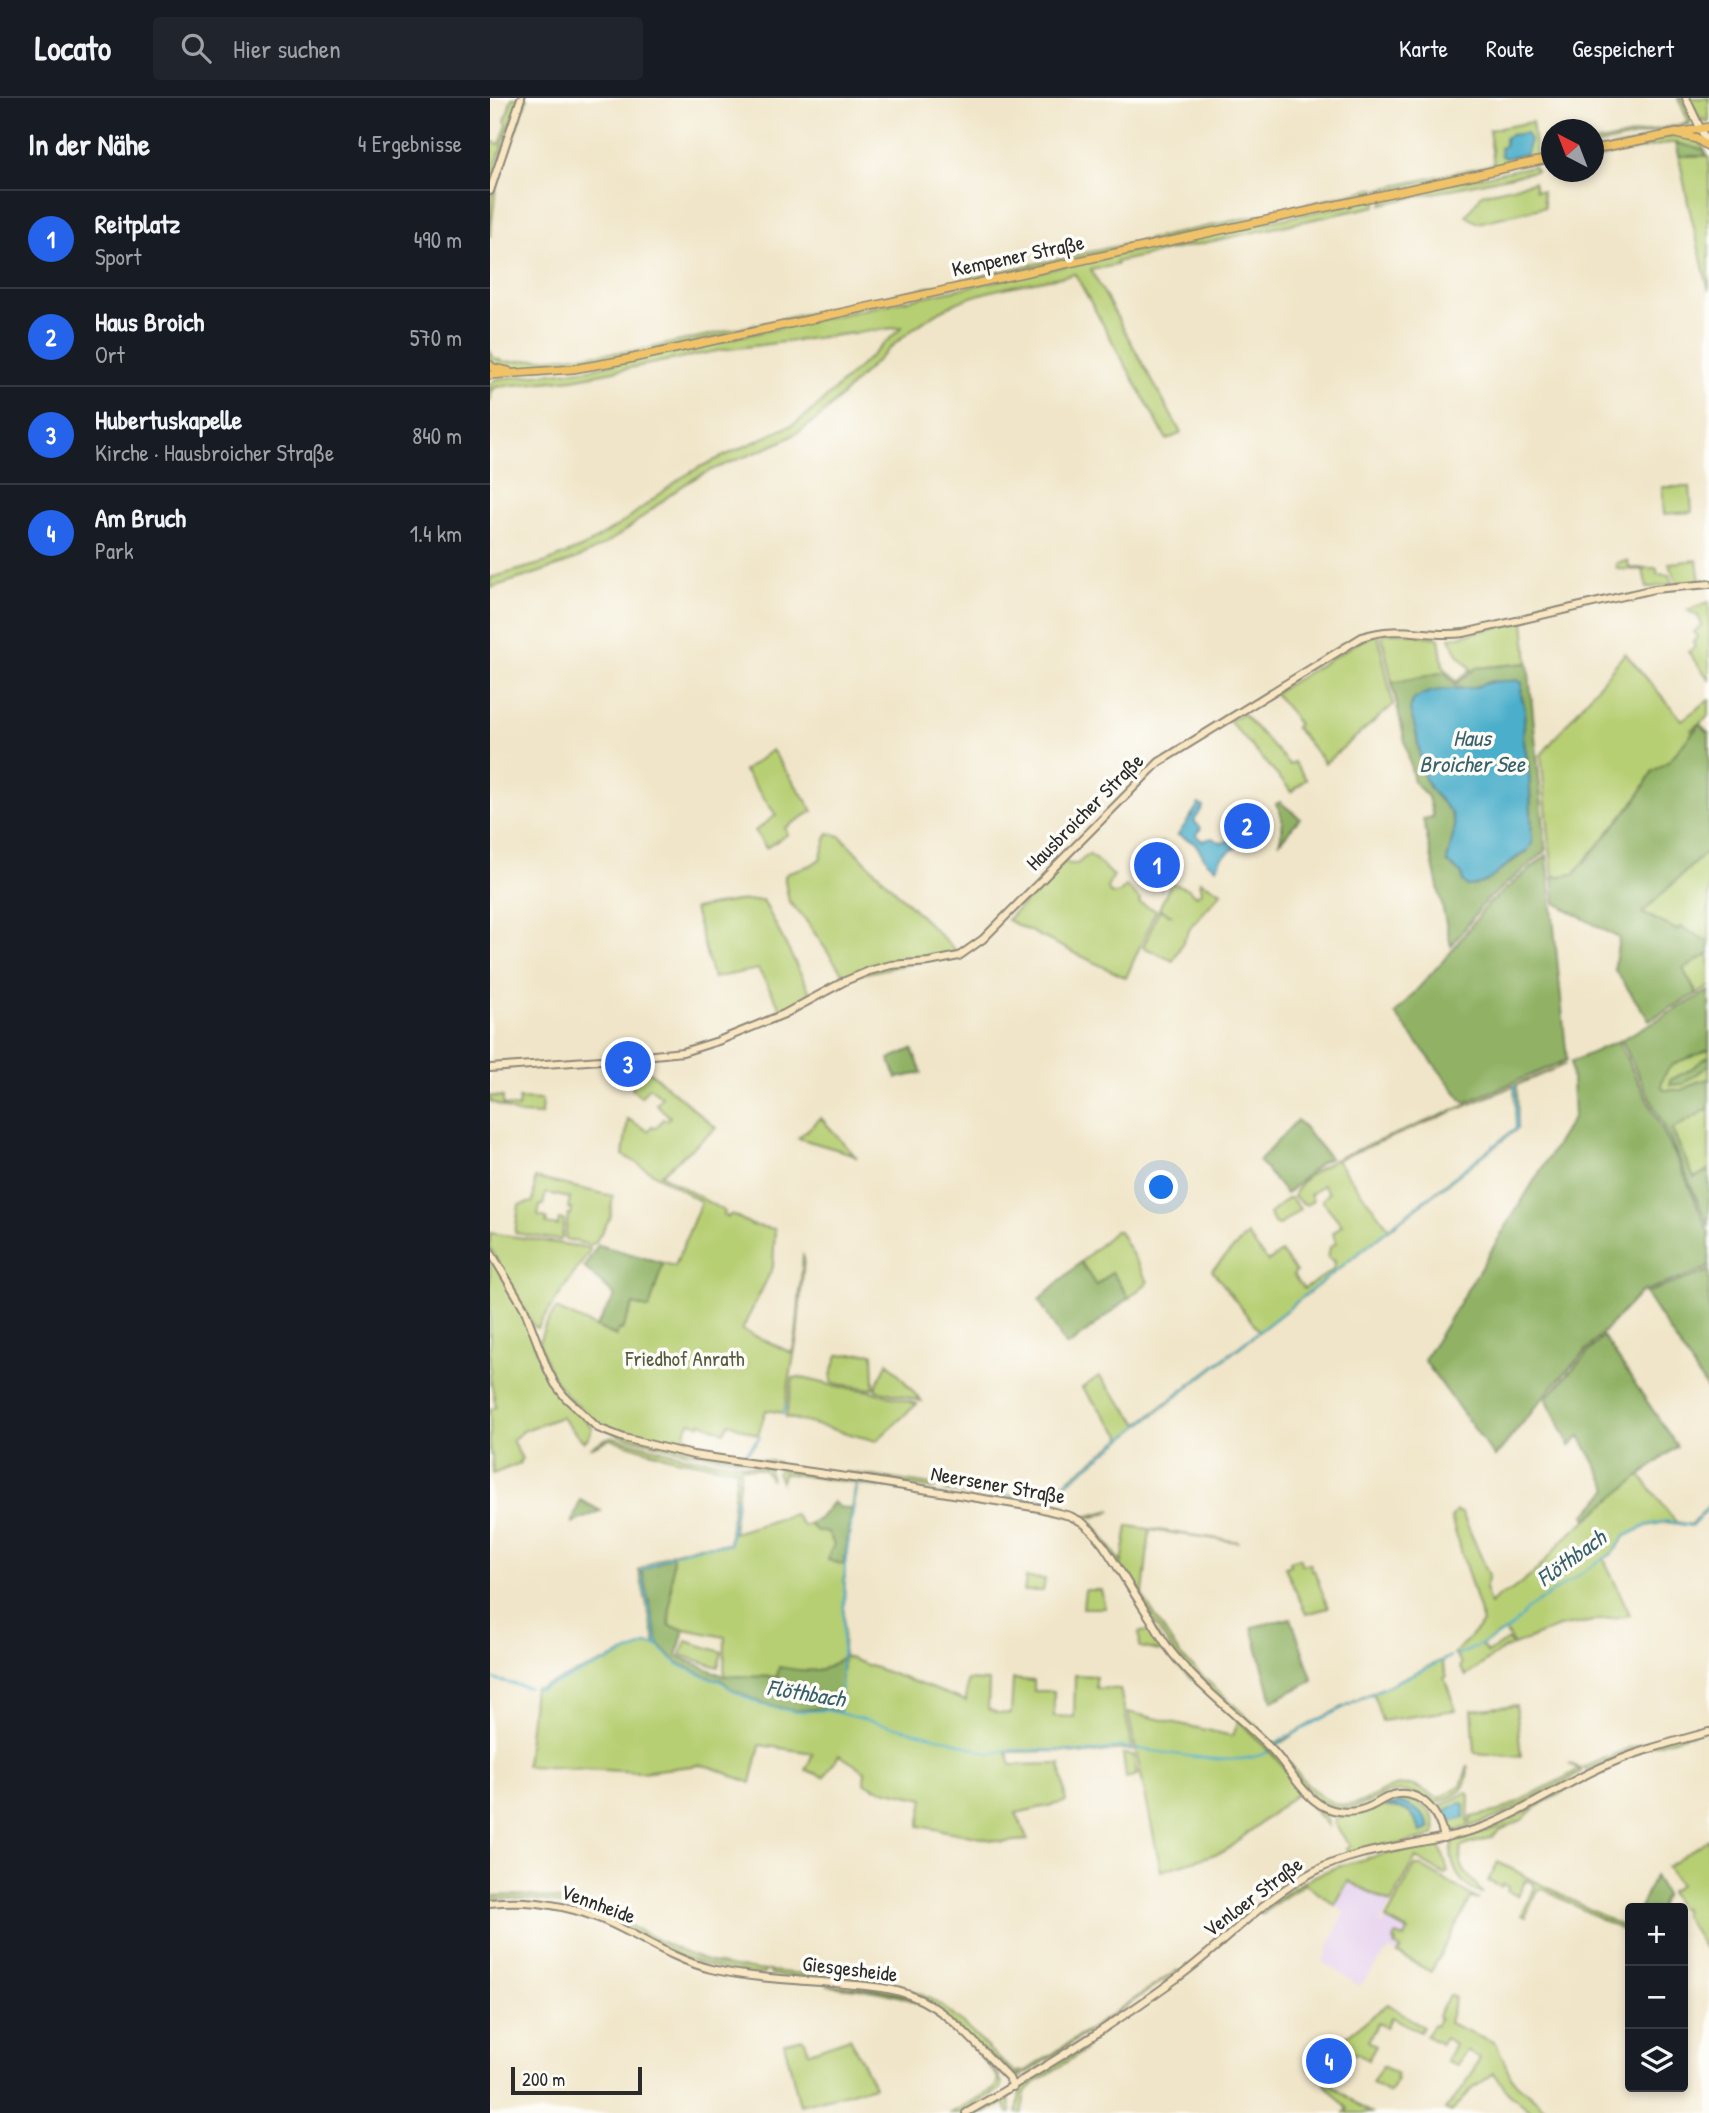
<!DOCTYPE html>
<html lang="de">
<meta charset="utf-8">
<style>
body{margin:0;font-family:"Patrick Hand",sans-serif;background:#20242c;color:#f1f3f6}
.controls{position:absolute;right:21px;bottom:21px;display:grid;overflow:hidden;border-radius:7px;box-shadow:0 4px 10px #0003}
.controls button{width:63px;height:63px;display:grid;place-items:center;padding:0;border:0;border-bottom:2px solid #363941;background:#171b24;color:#f1f3f6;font:35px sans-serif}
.compass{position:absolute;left:1051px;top:21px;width:63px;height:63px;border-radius:50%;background:#171b24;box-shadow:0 4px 10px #0003;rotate:318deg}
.scale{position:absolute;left:21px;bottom:18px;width:131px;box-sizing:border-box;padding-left:7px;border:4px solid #2b2b2b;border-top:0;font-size:19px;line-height:24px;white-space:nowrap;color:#2b2b2b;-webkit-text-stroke:5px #fdfcf7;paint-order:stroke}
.you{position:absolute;left:672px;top:1090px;width:24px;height:24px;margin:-18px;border:5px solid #fff;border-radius:50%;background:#1a73e8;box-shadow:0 0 0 10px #1a73e833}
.badge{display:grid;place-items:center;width:46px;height:46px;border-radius:50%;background:#2563eb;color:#fff;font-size:23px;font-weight:700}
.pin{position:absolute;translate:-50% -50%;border:4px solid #fff;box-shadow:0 2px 7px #0006}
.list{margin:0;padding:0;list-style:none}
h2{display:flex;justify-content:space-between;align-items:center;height:91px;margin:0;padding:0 28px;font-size:30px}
h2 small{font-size:23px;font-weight:400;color:#9ea1a6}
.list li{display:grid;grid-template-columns:46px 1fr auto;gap:21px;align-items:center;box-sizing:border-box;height:98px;padding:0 28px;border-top:2px solid #363941}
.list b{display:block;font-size:26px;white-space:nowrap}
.list p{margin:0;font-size:23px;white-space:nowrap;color:#9ea1a6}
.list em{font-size:23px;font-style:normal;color:#9ea1a6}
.icon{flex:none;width:38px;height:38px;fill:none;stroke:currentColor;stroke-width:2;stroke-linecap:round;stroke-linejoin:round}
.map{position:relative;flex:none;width:1219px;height:2015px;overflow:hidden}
header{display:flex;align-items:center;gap:42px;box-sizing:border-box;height:98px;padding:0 35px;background:#171b24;border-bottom:2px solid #363941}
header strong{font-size:33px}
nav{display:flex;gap:38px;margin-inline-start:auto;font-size:24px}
.search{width:490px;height:63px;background:#20242c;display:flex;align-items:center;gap:18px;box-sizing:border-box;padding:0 24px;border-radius:7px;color:#9ea1a6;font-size:26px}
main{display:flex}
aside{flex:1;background:#171b24}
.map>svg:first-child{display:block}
</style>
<header>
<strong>Locato</strong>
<div class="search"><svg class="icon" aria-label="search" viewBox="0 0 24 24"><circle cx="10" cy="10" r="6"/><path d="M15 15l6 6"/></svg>Hier suchen</div>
<nav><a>Karte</a><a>Route</a><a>Gespeichert</a></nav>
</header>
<main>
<aside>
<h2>In der Nähe<small>4 Ergebnisse</small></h2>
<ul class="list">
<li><span class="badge">1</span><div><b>Reitplatz</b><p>Sport</p></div><em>490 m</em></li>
<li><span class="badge">2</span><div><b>Haus Broich</b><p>Ort</p></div><em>570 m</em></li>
<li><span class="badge">3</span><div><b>Hubertuskapelle</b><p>Kirche · Hausbroicher Straße</p></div><em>840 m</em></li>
<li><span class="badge">4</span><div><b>Am Bruch</b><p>Park</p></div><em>1.4 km</em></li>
</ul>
</aside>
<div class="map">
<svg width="1219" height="2015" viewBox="0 0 1219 2015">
<rect width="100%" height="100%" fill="#fdfcf7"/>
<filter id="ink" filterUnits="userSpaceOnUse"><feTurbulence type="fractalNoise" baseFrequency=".0143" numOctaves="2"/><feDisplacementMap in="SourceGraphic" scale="14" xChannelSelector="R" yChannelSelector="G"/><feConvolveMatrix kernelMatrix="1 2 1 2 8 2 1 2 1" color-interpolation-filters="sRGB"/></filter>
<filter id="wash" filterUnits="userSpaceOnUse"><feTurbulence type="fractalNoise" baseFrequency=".00686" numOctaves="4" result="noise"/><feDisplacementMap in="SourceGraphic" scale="28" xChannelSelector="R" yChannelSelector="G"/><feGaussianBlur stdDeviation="1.57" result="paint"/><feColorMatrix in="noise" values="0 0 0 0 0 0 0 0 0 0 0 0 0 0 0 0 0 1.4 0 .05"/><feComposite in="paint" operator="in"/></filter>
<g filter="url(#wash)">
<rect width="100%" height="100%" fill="#f0e5c8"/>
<path fill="#e7d2ef" d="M858,1783L901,1805L890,1825L893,1826L895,1821L918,1833L915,1840L906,1844L911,1851L908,1856L901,1852L894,1857L870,1888L833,1864L854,1814L845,1807Z"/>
<path fill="#b7cf73" stroke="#717d4f" stroke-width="2" fill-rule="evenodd" d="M22,0H29L0,85V43L10,46L17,26L15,23Z
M33,0H37L6,90L0,139V103L4,85Z
M1188,0H1192L1201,19L1200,26L1104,48V45L1197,25V20Z
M1199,0H1219V25L1208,19Z
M1042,24L1046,57L1045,61L894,94L890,91L1004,66L999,32Z
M1175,39H1189L1211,45L1219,60V193L1198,105L1189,58H1216L1214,52L1186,45H1179L1104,61V53Z
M1043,68L1046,73L892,106L897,98Z
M1044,84L1046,93H1052L1055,109L988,125L976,118L992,96Z
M886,90L885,96L145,257L42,271H10L0,263V253L4,260L15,264L145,253L765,118Z
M884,101L887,104L885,108L626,164L627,167L601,172L691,335L677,342L585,176C549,184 497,190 464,206C412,230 373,278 332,317C318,328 303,339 286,346C260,358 232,366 207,379C175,396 151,424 120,443C80,468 44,475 0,490V480L57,464L95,448L132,425L191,380L210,369L306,325L324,311L412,229L232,252L83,281L6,289L2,293L0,304V286L6,281L100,271Z
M1172,389H1200L1202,414L1174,416Z
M1207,462L1210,483L1187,485L1179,465Z
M1138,463L1139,470H1167V476L1180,477L1182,486L1157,490L1153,472L1127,471L1126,466L1129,464Z
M1219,504V581L1198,554L1205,549L1203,544L1208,538L1204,534L1212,527L1208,518L1197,512Z
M1034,523L1038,565L987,570L965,587L954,574L902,585L892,538L895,535H916L949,540L953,568L966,584L981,571L968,556L960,540Z
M888,536L903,607L835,665L805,629L808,626L799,612L784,595L872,542Z
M1135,555L1192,622L1219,602V618L1201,632L1203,635L1179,663L1162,674L1147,700L1084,776L1063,779L1051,657Z
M752,615L800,667L804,664L816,681L802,694L739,623Z
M282,652L323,713L295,730L298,736L276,750L265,733L286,717L254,673Z
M338,735L350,738L468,855L358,879L353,876L312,817L299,804L295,783V778L299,774L321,767L330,761Z
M671,745C674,747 678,749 681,752C687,760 675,783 671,791L649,773L654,764Z
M1219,751V844L1191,829L1187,832L1152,815Z
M599,756L624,778L619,785L618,790L620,795C628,798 631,794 636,788L650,802L649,805L666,812L636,880L517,822L575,763L579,766H587Z
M710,783L732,794L702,827L683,863L653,849L669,812L682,817L669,811L681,785L699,791L703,796L707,797L712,793Z
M273,802L322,898L293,914L268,871L223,880L204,811L246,803Z
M1219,856V889L1207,896L1193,871Z
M1219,951V958L1198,973L1181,982L1180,986H1193L1219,967V981L1207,984L1192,992H1173L1171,987C1178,957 1197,964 1219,951Z
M150,962H154L153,968L226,1030L171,1076L235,1114L233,1117L238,1119L242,1116L262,1127L285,1131L283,1169L252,1232L302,1255L306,1239L313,1158L314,1160L307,1239L294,1315L276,1312L268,1337L239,1325L234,1334L211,1324L210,1327L201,1324L197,1328L192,1349L251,1359L270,1339L254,1359L287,1364L285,1366L198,1354L130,1337L110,1328L76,1297L61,1276L49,1245L54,1230L66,1211L126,1238L130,1231H132L144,1205L159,1210L173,1165L185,1168L211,1104L133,1057L138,1021L158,1033L162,1028L166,1030L173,1021L176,1022L180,1019L166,1006L172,999L159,989L151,999L142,991Z
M1076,966L1027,987L1028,1030L553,1404L595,1419L622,1412L605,1419H587L492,1398L455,1393L456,1387L552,1402L633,1339L592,1290L609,1278L649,1326L769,1233L722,1172L757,1137L778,1164L791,1154L806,1174L803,1177L814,1191L843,1172L845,1163L838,1160L840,1149L846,1145L843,1135L852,1127L832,1102L839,1095L833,1087L820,1097L823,1102L817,1107L810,1104L804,1098C807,1080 841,1063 857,1056ZM1024,988L1026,1030L899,1130L846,1062Z
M0,998L13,999V1007L28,1010L29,1001L52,1002L51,1017L28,1016L0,1003Z
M1219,1010V1072L1204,1080L1182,1032Z
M331,1020L367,1060L359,1055L308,1040Z
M45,1080L123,1098L120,1120L105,1145L100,1147L75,1141L78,1116L81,1117L82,1111L78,1110L80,1100L56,1095L53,1107H50L48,1118L57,1120L56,1126L68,1128L69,1121L74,1122L72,1140L69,1142L25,1135L29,1107L43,1104Z
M798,1100H801L810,1111L790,1127L785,1126L779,1116Z
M625,1133H629L658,1184L639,1200L622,1174L606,1188L591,1164Z
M0,1135L99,1150L100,1152L47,1230L44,1229L0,1149Z
M0,1157L33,1213L53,1270L62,1286L102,1329L100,1337L94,1344L71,1319L35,1332L22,1342L32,1361L29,1363L30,1365L3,1376L2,1357H0V1312L6,1309L0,1279Z
M383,1255L384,1286L382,1291L348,1286L342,1284L341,1277L348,1257Z
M398,1264L431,1303L386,1292L385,1290Z
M309,1279L345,1288L380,1293L427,1306L386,1343L296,1319L303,1280Z
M123,1339L197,1359L279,1370L281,1382L274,1372L251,1369L243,1435L304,1416L313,1428L319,1426L327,1433H334L339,1435L344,1447L342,1453L354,1467L366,1385L293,1375L291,1384L287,1374L289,1371L389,1386L390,1389L367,1386L355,1467L353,1558L476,1603L477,1582L499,1583L498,1611L508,1615L521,1616L523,1581L544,1583V1593H564V1618L584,1619L585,1577L606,1578V1590L630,1591L643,1652L632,1651L597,1656L569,1653L517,1654L521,1667L570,1666L576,1704L526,1715L538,1742L513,1744L429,1728L434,1701L384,1690V1688L374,1685L375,1673L349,1657L334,1679L316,1672L323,1655L270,1647L261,1685L221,1669L210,1667L151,1674L36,1668L44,1590H50L158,1546L166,1547L150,1477L153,1479L169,1547L197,1569L217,1579L231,1582L243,1592L273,1606L305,1613L333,1610L348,1614L352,1559C335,1578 312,1573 290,1570L287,1579L234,1578L235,1539L179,1528L152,1473V1475L149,1474V1472C181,1452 200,1447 239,1446L247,1371L185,1361L120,1341L100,1350L117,1340Z
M357,1374L448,1388L442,1391L355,1376Z
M1150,1377L1186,1424L1201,1427L1219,1407V1410L1202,1428L1175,1424L1157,1428L1136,1438L1122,1456L1114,1461L1140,1517L1069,1529L1024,1547L1015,1533L992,1547L997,1555L1018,1542L1022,1548L1015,1550L976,1578L970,1569L972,1566L964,1556L993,1525L961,1420L966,1413L972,1415L999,1477L995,1490L1000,1506L1009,1498L1022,1492L1048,1471L1074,1441Z
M603,1425L632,1465L638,1428L749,1444L660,1432L653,1495L651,1496L690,1557L785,1646C841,1612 901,1586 961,1558L952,1564L957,1578L954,1579L966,1612L892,1623L883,1595L820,1626L786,1648C808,1673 833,1721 874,1703C890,1696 901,1685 919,1687C930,1688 938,1697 949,1700L971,1687L978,1668C978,1695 967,1696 945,1706C936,1702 929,1696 919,1694C883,1688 877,1726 828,1703L687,1560L602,1427Z
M810,1460L812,1467L820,1465L822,1472H824L838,1510L816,1516L795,1469L801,1467L800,1463Z
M536,1480L555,1481L553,1493H534Z
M595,1492H611L615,1510H593Z
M664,1533L679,1555L781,1653L816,1699L836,1713L838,1728L809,1694L735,1753L671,1773L638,1614L743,1638L748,1623L684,1564L678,1555L650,1549L649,1534Z
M196,1543L232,1554L228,1569L191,1557Z
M1026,1607L1031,1659L985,1655L982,1612Z
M1219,1626V1631L1159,1648L1097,1673L1093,1670L1139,1650Z
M633,1656L644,1657L647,1677L636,1680Z
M1079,1665L1091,1671V1675L1010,1718L966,1733C956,1730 948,1720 949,1709L977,1694L979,1698L978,1725L981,1723V1719L1010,1713L1089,1672Z
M1097,1678L1100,1680L1054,1704L1041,1713L1032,1722L1010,1732L1002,1739L971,1749C966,1773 982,1779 992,1795C971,1792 955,1762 964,1743L1005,1730Z
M907,1699C926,1699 949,1714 945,1736L937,1740L861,1757L856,1751L860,1748L844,1725L847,1718L867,1716ZM911,1705L928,1713L940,1731L931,1734C923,1716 918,1709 896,1709Z
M1219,1741V1857L1193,1816V1810H1189L1179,1794L1190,1787L1177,1769Z
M943,1746C954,1749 955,1764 958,1774L954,1776L926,1760L901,1805L858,1783L845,1807L815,1786L786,1805L772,1817L771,1816C776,1808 787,1801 795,1795C842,1763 889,1758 943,1746Z
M1008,1764L1140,1832V1836L1053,1791H1049L1046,1794L1036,1817V1819L1032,1817L1045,1789L1043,1785L1036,1782L1028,1798L1017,1793L1019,1789L1013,1786L1011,1789L998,1783Z
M925,1768H931L989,1802L981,1800L941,1874L908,1856L911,1851L904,1847L906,1844L903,1843L906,1837L915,1840L918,1833L896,1821Z
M0,1798C40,1795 79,1801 115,1816C147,1830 175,1848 208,1860C229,1868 253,1870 276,1873L272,1877C249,1874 226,1871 204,1863C130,1835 86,1793 0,1802Z
M688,1872L551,1966L534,1976L523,1977L533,1979L522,1978L433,1901L362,1884L282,1877L279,1873C333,1878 408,1876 453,1909C479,1928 499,1955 525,1974L535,1973L564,1955Z
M339,1887C361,1889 383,1889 404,1895C451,1906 480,1943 509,1978L512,1986L511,1991L471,2015H461L504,1991L508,1983L507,1978C495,1964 484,1950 472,1937C432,1896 392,1893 338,1888Z
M959,1897L965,1900L959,1925L1006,1945L1022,1981L1061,2015H1043L1018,1994L1004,1975L980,1993L961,2015L955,2012L975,1988L990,1960L976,1952L967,1967L956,1963L965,1946L955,1940L951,1946L936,1938L943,1927L946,1928L950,1920L948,1918Z
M898,1906L933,1929L930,1934L902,1919L896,1929L888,1925L878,1943L886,1948L878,1962L868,1956L857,1954L840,1985L868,2007L881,2015H854L858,2011L818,1968Z
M360,1940L384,1988L310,2007L294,1945L312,1941L315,1943L319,1954Z
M591,1950L595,1952L546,1984L535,1994L532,2015H527L530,1994L533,1988Z
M892,1968L907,1976L905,1979L907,1981L899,1995L882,1985Z
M511,2000L519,2002L522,2015H519L514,2005L495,2015H484Z"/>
<path fill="#91b265" stroke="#5e6e48" stroke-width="2" fill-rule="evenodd" d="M1186,45L1214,52L1216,58H1189Z
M1038,565L1056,751L1055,754L996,803L961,848L933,721L943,719L938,699L924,684L902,585L955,574L965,587L986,570ZM1027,582L1032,585L1031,597L1035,612L1033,639L1039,672L1042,726L1037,754C1018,764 1005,780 984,788L973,784V777L957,764C958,752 965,739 964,727C963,710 945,700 938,686C927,664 929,636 920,612L966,590H982L1001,583L1011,585Z
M1210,626L1219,636V751L1152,815L1187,832L1190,829L1219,844V856L1193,871L1207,896L1159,922L1125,872V865L1129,840L1065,805L1063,779L1084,776L1147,701L1162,674L1179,663Z
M790,704L810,720L789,745C793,730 795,720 786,706Z
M1057,757L1077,962L977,1004L973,1003L905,916L960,855L998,806Z
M1219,893V951C1198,964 1178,958 1171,987L1174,992H1192L1207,984L1219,981V1010L1182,1032L1204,1080L1219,1072V1128L1179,1039L1131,942Z
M1128,943L1190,1067L1219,1135V1170L1151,1194L1062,1289L1005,1359L934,1262L1084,1018L1081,964Z
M422,951L432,975L407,980L399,961Z
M1219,958V967L1193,986L1180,987V982L1198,973Z
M807,1022L840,1060L831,1064L796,1096L769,1063Z
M108,1147L173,1165L159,1211L143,1206L132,1232L130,1231L126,1238L106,1229L125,1198L94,1169Z
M591,1164L606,1188L622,1174L639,1200L580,1247H575L549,1202Z
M1219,1173V1294L1155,1195Z
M1113,1238L1187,1348L1097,1421L1095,1417L1119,1391L1090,1338L1080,1348L1056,1300Z
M90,1402L111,1413L82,1425Z
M343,1404L349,1409L362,1411L354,1467L338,1462L339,1456L344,1447L339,1435L334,1433H327L319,1426L329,1421Z
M183,1457L179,1528L194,1531L187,1558L234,1578L287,1579L289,1569C313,1573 335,1578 353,1558L350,1615L333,1610L305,1613L273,1606L243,1592L231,1582L217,1579L188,1565L169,1547L152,1473Z
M801,1520L823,1583L782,1603L762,1529Z
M1164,1778L1175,1796L1170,1810H1150Z"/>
<path fill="#4cafcb" stroke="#3c6d7b" stroke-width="2" d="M1036,35L1040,42L1036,56L1016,60L1011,58L1010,50L1015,48V40L1020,37Z
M1027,582L1032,585L1031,597L1035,612L1033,639L1039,672L1042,745C1039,754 1033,755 1026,760C1010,771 999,788 977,788L973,784L972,776L957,764L965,729L962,716L940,690L932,674L927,637L920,612L922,604C936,589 963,592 982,590C988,589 993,586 998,585C1006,582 1018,584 1027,582Z
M709,706L713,709L704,723L711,730L706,737L712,743L722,740L732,745L747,739L751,740L749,747L731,760L727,770L717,764L705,745L688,737Z
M908,1705C923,1707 936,1716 940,1731L931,1734C923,1716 919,1708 895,1709Z
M969,1705L974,1706V1720L962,1724L959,1722L955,1713Z"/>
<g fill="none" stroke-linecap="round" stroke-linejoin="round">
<path stroke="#4cafcb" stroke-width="2" d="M293,1317L296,1306
M252,1358L270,1339
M456,1388L552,1404L1027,1030L1025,988
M394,1389L419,1393
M423,1393L453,1398
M151,1473C180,1455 206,1447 240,1447L246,1399
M152,1479L168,1547
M966,1558C990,1547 1022,1536 1036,1512L1122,1455L1135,1438L1157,1427L1176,1423L1202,1428L1219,1409
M0,1580L39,1590
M45,1591L50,1592L159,1546L168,1548L187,1566L217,1580L229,1582L243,1593L272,1607L306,1614L336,1612L459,1642L500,1656L517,1652H571L598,1654L631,1649L642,1650
M350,1615L355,1467L367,1384L389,1388
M786,1646C842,1612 901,1588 960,1559
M647,1651C683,1654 747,1671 778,1654"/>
</g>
</g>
<g filter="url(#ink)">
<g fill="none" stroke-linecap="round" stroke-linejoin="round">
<g stroke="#8e887a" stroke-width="10">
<path id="secondary" d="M1196,0L1219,49
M0,93L31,0
M0,970L125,961L193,954L228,943L294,916L355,883L379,873L401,867L439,864L469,858L493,841L669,664L872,539C910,526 936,540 974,535L1164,491L1219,486
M0,1153L34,1210L57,1270L65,1286L75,1299L108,1330L134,1340L203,1357L377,1382L549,1410L580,1418L592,1424L603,1434L614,1448C630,1472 644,1496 660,1520C667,1532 674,1545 683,1556C712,1592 751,1619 783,1653C797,1668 808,1689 824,1702C839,1715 861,1717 879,1709C889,1705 897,1697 908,1696C934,1694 950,1717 954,1740
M0,1805C41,1801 82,1808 120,1825C153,1840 185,1862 221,1871C264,1881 310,1882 354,1886C376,1888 400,1889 422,1898C461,1913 490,1951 519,1980L523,1989
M476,2015C550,1973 621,1928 690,1878C735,1845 772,1801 823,1774C876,1746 940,1748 996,1728C1032,1714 1065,1692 1099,1675C1137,1656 1178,1645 1219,1634"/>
</g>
<g stroke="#8e887a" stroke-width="10">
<path id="primary" d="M1186,36L1207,41L1219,49
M1104,51L1219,29
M0,267L3,270L18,273
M0,277L83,271L134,262L1062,60"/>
</g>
<use href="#secondary" stroke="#f9e7c3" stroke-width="6"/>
<use href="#primary" stroke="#f1c369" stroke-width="7"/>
</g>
</g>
<g text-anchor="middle" stroke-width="7" stroke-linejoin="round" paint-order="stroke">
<g font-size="21" fill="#2b2b2b" stroke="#fdfcf7">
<text transform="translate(528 158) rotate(-12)" y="7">Kempener Straße</text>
<text transform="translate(595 714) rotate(-45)" y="7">Hausbroicher Straße</text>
<text transform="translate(508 1387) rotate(10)" y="7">Neersener Straße</text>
<text transform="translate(763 1799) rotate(-37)" y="7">Venloer Straße</text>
<text transform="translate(108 1806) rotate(20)" y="7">Vennheide</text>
<text transform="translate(360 1871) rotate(7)" y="7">Giesgesheide</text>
</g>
<g font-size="21" fill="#555c41" stroke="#fdfcf7">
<text x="195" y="1268">Friedhof Anrath</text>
</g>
<g font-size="23" font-style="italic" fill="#38606b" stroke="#fdfcf7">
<text x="982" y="648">Haus<tspan x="982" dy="26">Broicher See</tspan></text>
<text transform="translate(1081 1460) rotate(-36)" y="8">Flöthbach</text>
<text transform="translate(316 1595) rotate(9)" y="8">Flöthbach</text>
</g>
</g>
</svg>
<div class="controls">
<button>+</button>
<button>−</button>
<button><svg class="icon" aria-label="layers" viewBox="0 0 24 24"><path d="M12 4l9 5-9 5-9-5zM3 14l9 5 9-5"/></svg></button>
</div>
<svg class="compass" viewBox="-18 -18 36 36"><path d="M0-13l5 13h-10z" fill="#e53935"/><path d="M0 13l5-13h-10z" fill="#9ea1a6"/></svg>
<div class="scale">200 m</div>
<div class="you"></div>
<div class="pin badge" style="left:667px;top:767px">1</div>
<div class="pin badge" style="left:757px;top:728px">2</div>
<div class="pin badge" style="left:138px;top:966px">3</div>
<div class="pin badge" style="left:839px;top:1963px">4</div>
</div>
</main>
